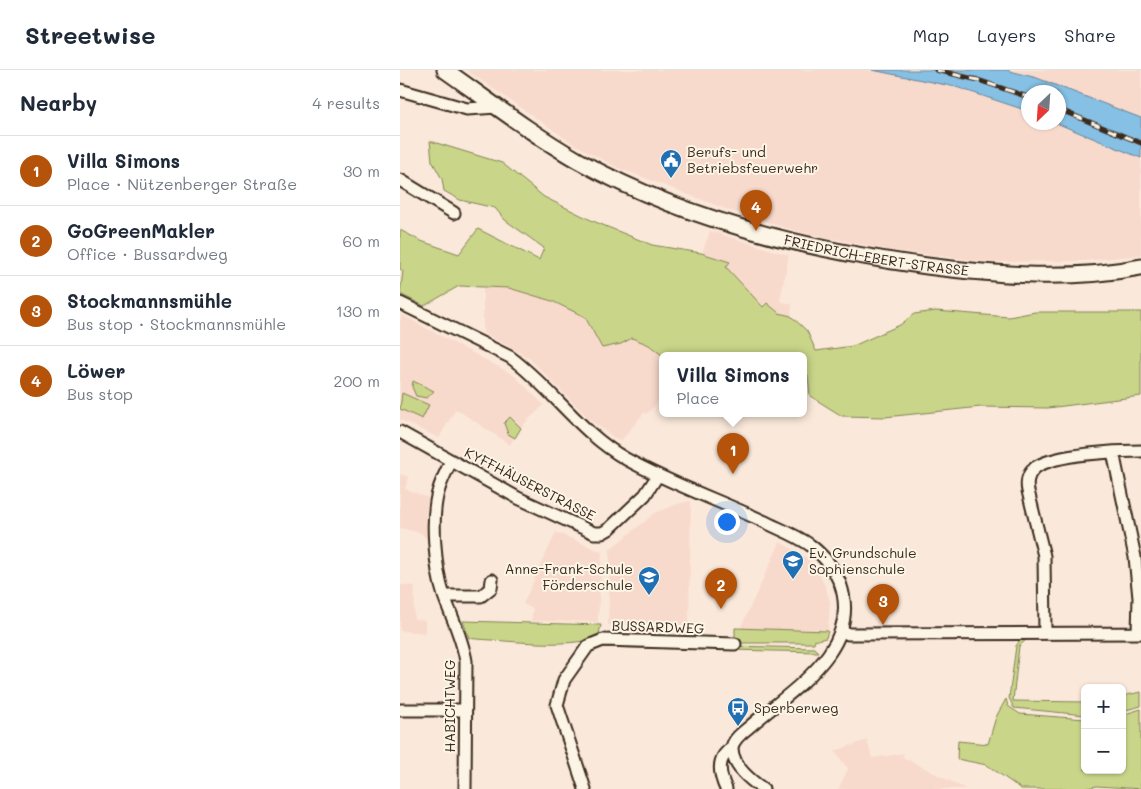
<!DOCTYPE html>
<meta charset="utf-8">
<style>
body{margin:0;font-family:Mali,sans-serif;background:#f6f6f7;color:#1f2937}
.controls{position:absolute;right:15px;bottom:15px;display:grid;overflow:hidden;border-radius:8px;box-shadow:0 1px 4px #0004}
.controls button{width:45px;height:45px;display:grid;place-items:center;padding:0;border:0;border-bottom:1px solid #e0e1e3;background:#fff;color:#1f2937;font:25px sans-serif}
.compass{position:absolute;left:621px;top:15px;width:45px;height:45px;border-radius:50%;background:#fff;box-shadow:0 1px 4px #0004;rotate:205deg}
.you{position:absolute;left:326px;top:451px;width:18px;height:18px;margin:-12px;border:4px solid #fff;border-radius:50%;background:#1a73e8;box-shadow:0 0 0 8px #1a73e833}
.badge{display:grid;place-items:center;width:32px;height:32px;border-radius:50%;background:#b45309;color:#fff;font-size:16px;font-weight:700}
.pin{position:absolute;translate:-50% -41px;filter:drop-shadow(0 1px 2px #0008)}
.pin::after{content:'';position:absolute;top:26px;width:18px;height:15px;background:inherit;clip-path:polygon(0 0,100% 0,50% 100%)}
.popup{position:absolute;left:259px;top:282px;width:148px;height:65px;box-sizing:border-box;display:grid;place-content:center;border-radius:8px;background:#fff;filter:drop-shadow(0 1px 4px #0005);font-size:16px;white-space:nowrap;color:#747a83}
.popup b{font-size:19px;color:#1f2937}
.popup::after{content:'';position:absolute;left:50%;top:100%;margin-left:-10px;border:10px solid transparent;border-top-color:#fff}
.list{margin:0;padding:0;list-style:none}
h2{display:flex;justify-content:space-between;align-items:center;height:65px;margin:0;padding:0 20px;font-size:21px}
h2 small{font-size:16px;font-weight:400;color:#747a83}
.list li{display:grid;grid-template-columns:32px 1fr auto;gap:15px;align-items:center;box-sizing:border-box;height:70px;padding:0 20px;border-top:1px solid #e0e1e3}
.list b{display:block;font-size:19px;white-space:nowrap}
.list p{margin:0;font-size:16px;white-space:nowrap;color:#747a83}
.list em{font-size:16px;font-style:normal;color:#747a83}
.map{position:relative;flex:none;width:741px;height:719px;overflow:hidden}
header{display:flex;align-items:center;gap:30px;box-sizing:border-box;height:70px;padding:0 25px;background:#fff;border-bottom:1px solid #e0e1e3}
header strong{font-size:24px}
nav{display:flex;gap:28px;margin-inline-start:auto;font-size:18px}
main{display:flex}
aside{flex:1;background:#fff}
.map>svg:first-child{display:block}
</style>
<header>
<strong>Streetwise</strong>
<nav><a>Map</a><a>Layers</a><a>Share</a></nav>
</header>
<main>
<aside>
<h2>Nearby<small>4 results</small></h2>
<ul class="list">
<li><span class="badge">1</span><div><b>Villa Simons</b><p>Place · Nützenberger Straße</p></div><em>30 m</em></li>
<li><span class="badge">2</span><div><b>GoGreenMakler</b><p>Office · Bussardweg</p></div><em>60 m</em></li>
<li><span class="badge">3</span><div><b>Stockmannsmühle</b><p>Bus stop · Stockmannsmühle</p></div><em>130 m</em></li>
<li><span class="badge">4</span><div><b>Löwer</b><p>Bus stop</p></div><em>200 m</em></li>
</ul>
</aside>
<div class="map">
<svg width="741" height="719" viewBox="0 0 741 719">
<rect width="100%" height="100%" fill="#fae9da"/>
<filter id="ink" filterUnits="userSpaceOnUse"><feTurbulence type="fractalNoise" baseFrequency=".02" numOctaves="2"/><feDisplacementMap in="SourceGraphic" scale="10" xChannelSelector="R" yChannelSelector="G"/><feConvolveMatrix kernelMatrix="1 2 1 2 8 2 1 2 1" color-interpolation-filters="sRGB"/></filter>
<g filter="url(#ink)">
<path fill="#f8dacc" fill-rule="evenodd" d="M66,0H741V185L685,191L588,192L487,180L399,162L331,141L218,98L172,73ZM628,22H658V52H628Z
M310,161L389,185L380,231L392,234L391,246L379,243L371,235L363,237L326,197L330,192L302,183Z
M83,218H109L152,231L185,247L202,278L221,274L232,268L249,275L263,286V326L247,344L244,343L220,372L191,351L128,287L83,263Z
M2,245L114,305L144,335L123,355L110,375L56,339L39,368L0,350V251Z
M0,404L9,407L5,419L29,428L26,442L29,473L21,463L0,458Z
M291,431L289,556L208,555L210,479L255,443L280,433Z
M156,462L202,482L198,552L131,551L133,539L123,534Z
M380,472L406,487L418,502L426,518L430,532L428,561L340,559Z
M0,515L15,516L14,549L25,550V563L0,561Z
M467,670L472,688L504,683L503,687L566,719H438L448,699L434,681Z"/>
<path fill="#c9d689" stroke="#828054" d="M30,71L102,93L144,127L193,151L252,175L301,183L330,192L326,197L363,237L367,233L379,243L391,246L407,261L416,281L453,276L500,255L514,244L536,241L609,247L635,242H741V326L648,338L581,337L485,347L442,346L410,326L408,305L403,306V285L263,286L249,275L232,268L221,274L202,278L185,247L152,231L109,218L59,216L24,236L0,224L3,201L0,199V160L21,171L59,184L78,159L139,190L144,178L105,150L95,138L60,130L44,121L42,109L32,91Z
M13,311L34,321L27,328L16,326L12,317Z
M2,323L29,335L22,349L0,339Z
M110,347L121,358L115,368L108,364L104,353Z
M63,551L201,555L198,568C162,578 114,571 76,569L69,568Z
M335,558L428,561L426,568L414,571V573H335Z
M620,570H626L619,576L613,631L685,632V645L614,638L609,628L616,576Z
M203,573L414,578L418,582L196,577Z
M741,622V636L722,641V626Z
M606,629L608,636L620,644L685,649V700H722V645L741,639V719L697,716L682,719H621L587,695L557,689L558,671L588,674L596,647Z"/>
<path fill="#86c0e5" stroke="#688495" d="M472,0H606L637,8L741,48V88L656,53L658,52V22H628V41L556,17Z"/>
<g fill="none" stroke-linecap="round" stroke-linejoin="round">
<g stroke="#3b2a1e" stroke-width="15">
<path id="minor" d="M0,20L67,39L97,37
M0,110L54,143
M0,233L110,287C151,317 180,363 226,389C269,413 318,430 363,451C379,459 396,465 410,475C423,485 434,498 440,513C464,580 389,621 348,658C342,663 333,669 332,678C332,696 350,710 363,719
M0,362L118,428L194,463H202L209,459L245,425L258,405
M713,382L735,487L739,528L738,562
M51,391C47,400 42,409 39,419C30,446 35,499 44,526C52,548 62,567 66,591L65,719
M44,526H81L91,518L92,510
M442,560L448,564L741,563
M645,562L644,486L628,421C626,412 628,403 636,397C656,384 716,381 741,381
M0,640H65
M185,719L157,635L164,610L188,576L203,570L335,574
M326,719C319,704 316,688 332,678"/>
</g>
<g stroke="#3b2a1e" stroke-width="19">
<g id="major">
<path id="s1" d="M45,0C89,31 132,64 179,91C285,150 407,180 527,196C598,205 670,211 741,197"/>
</g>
</g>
<use href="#minor" stroke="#fcf5e5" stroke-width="11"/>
<use href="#major" stroke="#fcf5e5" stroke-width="15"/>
<g stroke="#3b2a1e" stroke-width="5">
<path id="rail" d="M536,0L578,10L628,27
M658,39L741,73"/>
</g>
<use href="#rail" stroke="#fcf5e5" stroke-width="3" stroke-dasharray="9" stroke-linecap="butt"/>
</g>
</g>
<defs>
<g id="civic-pin" transform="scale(1.125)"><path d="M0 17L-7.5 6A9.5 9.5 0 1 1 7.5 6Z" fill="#1f6fb2" stroke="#fcf5e5"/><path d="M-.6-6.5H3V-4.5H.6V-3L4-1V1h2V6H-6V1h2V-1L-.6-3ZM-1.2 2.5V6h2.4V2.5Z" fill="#fff"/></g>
<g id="school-pin" transform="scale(1.125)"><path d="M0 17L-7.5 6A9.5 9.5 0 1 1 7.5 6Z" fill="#1f6fb2" stroke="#fcf5e5"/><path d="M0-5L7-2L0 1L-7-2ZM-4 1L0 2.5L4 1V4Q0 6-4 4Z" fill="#fff"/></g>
<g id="bus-pin" transform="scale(1.125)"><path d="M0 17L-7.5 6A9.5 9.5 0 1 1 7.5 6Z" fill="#1f6fb2" stroke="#fcf5e5"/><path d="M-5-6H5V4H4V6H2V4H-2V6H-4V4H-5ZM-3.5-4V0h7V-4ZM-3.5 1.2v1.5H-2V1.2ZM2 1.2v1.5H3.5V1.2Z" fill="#fff"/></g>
</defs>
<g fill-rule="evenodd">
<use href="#civic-pin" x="271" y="90"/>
<use href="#school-pin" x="393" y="491"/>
<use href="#school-pin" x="249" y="507"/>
<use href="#bus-pin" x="338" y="638"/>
</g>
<g text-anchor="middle" stroke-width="4" stroke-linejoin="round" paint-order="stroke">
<g font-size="14" fill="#3b2a1e" stroke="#fcf5e5" text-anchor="start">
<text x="287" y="87">Berufs- und<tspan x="287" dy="16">Betriebsfeuerwehr</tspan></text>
<text x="409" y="488">Ev. Grundschule<tspan x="409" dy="16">Sophienschule</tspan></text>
<text x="233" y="504" text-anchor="end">Anne-Frank-Schule<tspan x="233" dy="16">Förderschule</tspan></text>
<text x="354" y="643">Sperberweg</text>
</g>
<g font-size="14" fill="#3b2a1e" stroke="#fcf5e5">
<text dy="5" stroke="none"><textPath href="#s1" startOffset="476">FRIEDRICH-EBERT-STRASSE</textPath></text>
<text transform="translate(130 414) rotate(27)" y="5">KYFFHÄUSERSTRASSE</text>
<text transform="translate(258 557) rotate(2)" y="5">BUSSARDWEG</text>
<text transform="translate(50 636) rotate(-90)" y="5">HABICHTWEG</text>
</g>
</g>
</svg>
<div class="controls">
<button>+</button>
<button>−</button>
</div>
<svg class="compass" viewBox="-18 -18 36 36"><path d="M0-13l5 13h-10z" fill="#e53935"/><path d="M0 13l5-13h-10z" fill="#747a83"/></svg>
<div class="you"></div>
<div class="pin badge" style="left:333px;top:404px">1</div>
<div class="popup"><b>Villa Simons</b>Place</div>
<div class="pin badge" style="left:321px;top:539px">2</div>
<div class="pin badge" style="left:483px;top:555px">3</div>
<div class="pin badge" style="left:356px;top:161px">4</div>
</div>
</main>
